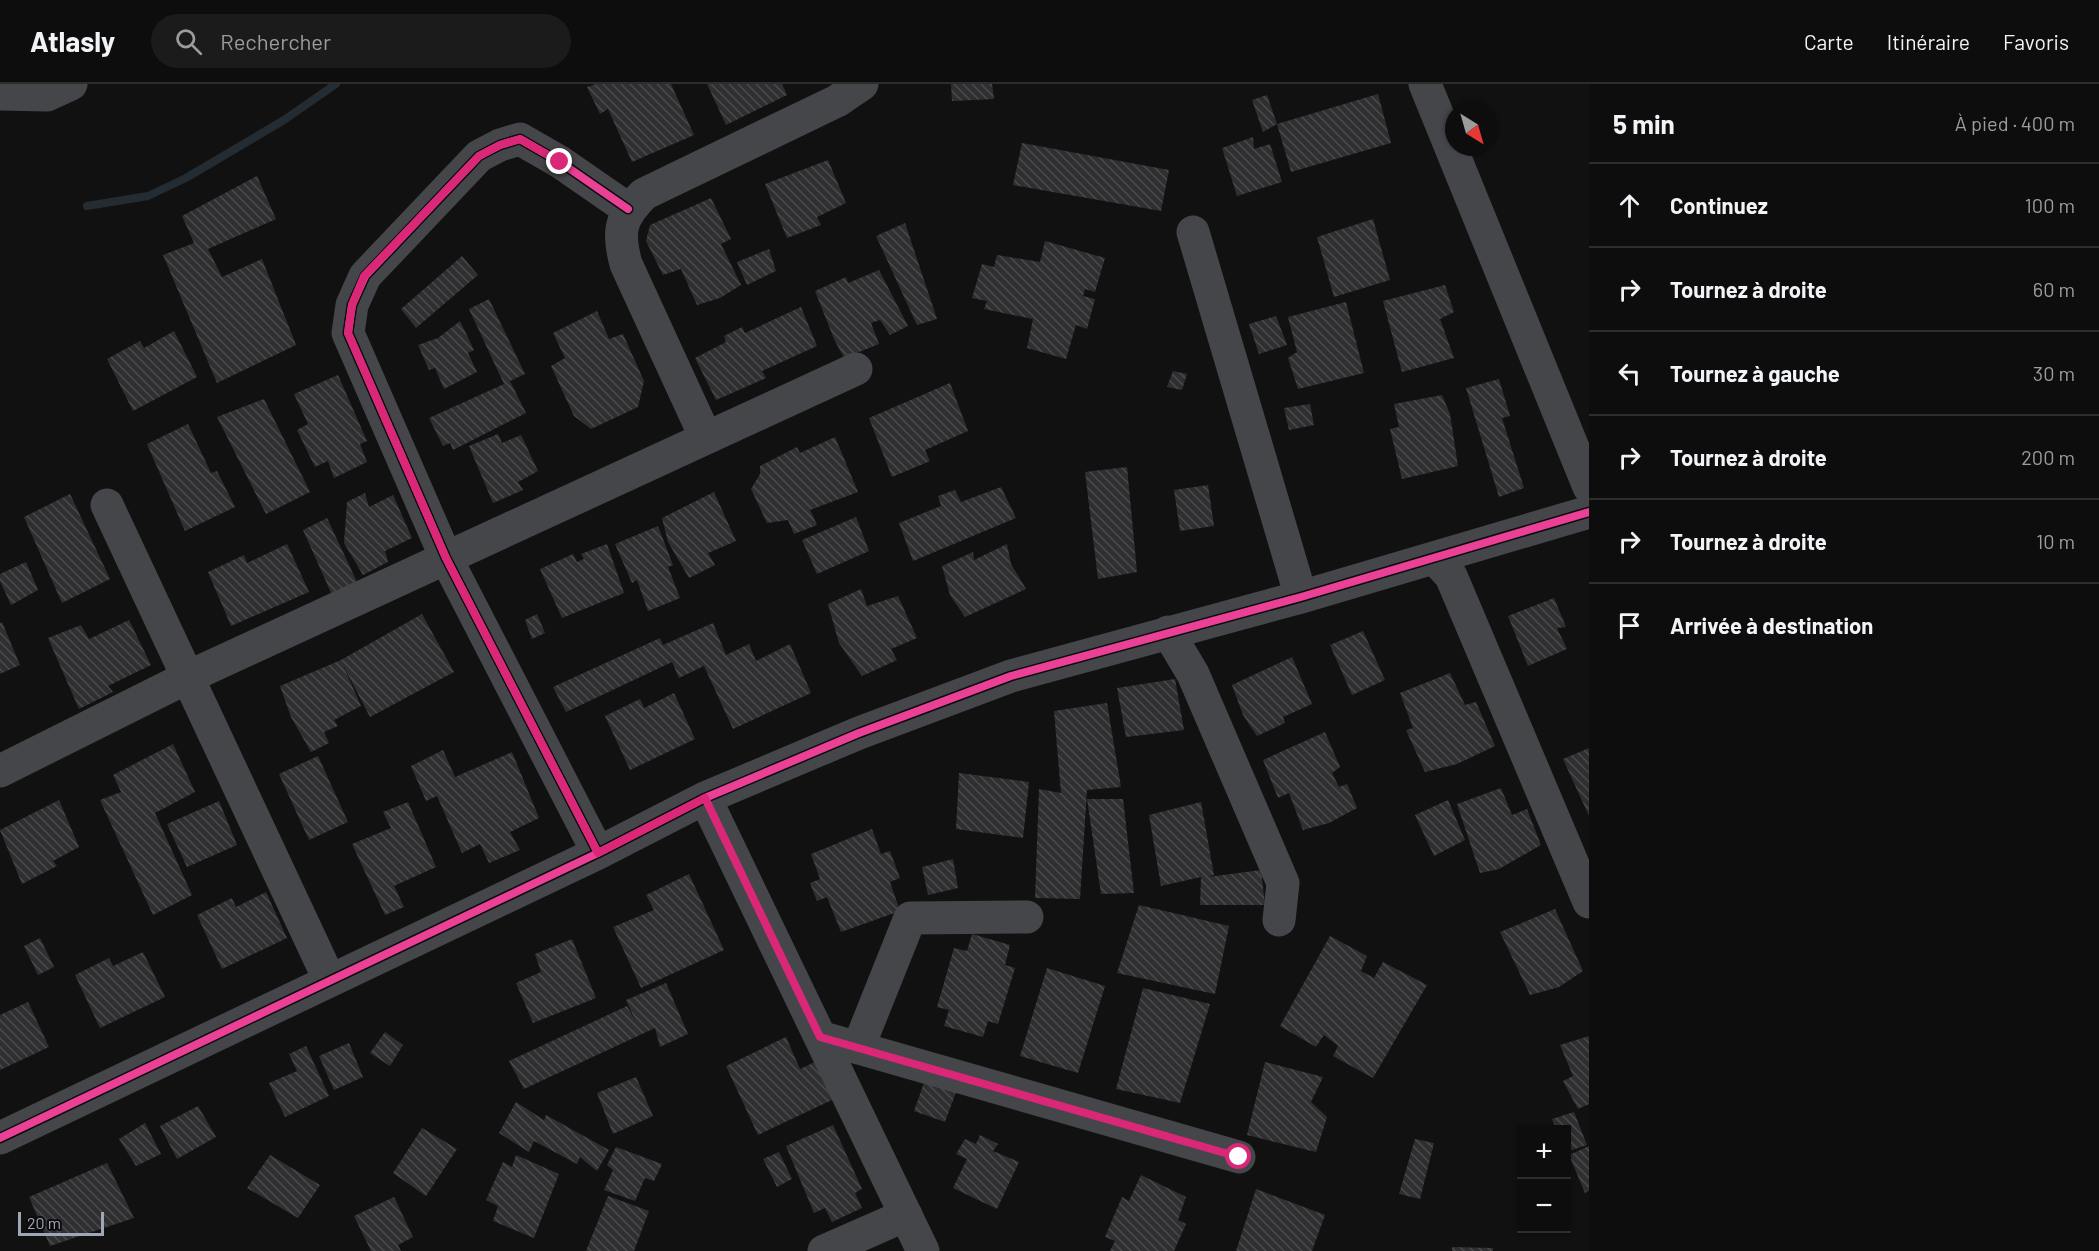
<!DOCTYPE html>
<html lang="fr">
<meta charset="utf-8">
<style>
body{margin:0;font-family:Barlow,sans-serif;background:#1b1b1b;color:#f1f3f6}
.controls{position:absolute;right:18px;bottom:18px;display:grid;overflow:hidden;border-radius:0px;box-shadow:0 2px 4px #0004}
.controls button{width:54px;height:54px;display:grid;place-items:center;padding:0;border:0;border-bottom:2px solid #2d2d2e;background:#0d0d0d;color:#f1f3f6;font:30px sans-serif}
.compass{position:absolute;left:1445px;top:18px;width:54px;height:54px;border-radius:50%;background:#0d0d0d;box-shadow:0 2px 4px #0004;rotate:143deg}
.scale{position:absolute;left:18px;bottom:15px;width:86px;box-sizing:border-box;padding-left:6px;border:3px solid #a0a7b4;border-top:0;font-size:16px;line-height:21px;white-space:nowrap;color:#a0a7b4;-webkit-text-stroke:4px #0b0b0d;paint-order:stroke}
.stop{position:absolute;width:18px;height:18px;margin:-14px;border:4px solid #db2777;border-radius:50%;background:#fff}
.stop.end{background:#db2777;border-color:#fff;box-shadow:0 2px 6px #0008}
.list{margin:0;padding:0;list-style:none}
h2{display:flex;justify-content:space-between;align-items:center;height:78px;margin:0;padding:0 24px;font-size:26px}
h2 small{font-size:20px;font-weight:400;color:#9a9c9d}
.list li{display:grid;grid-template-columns:39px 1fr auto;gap:18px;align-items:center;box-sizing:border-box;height:84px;padding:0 24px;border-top:2px solid #2d2d2e}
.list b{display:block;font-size:22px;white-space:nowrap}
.list em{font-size:20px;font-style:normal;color:#9a9c9d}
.icon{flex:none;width:33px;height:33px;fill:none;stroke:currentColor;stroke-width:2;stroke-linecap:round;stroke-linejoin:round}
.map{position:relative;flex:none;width:1589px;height:1167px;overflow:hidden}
header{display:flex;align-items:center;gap:36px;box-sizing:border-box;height:84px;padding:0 30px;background:#0d0d0d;border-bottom:2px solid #2d2d2e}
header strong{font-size:28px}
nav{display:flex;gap:33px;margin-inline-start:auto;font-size:21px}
.search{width:420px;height:54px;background:#1b1b1b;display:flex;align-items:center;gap:15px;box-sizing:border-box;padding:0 21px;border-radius:33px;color:#9a9c9d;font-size:22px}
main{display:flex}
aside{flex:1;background:#0d0d0d}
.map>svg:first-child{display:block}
</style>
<header>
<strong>Atlasly</strong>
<div class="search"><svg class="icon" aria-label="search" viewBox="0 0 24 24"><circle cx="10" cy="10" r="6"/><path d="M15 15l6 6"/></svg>Rechercher</div>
<nav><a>Carte</a><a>Itinéraire</a><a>Favoris</a></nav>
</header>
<main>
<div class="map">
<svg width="1589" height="1167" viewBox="0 0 1589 1167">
<defs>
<pattern id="building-back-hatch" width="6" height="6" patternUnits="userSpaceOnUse" patternTransform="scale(1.5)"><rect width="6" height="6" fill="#2f2f31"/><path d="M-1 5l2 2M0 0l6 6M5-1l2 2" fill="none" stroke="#4a4a4c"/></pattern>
</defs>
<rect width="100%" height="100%" fill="#111"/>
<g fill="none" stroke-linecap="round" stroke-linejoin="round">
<path stroke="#242c33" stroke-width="8" d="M87,122L148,112L186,94L284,36L336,0"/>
</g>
<path fill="url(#building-back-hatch)" d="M596,0H671L694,51L632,78L608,25L600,30L587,3Z
M707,0H782L787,11L726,41Z
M951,0H992L994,15L952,17Z
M1378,10L1391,59L1291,88L1277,40Z
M1267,11L1277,40L1263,48L1252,16Z
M1253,53L1254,65L1270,60L1282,98L1237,112L1222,64Z
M1022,59L1169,86L1161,127L1013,101Z
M828,76L846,119L817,133L821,141L787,154L765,100Z
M257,92L276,135L208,165L222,193L262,175L296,261L217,299L163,171L194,159L182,132Z
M711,114L731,155L721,160L741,201L720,214L697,221L681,185L663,191L646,157L650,141Z
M1373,135L1390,196L1334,213L1317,153Z
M905,139L937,235L917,241L876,152Z
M1045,157L1105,174L1095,208L1085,205L1083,212L1095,215L1087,245L1076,241L1066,275L1027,264L1033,235L984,225L987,217L972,214L982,180L994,183L997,171L1040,178Z
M769,165L776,187L747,201L737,178Z
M462,172L478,191L416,244L401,225Z
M879,186L908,242L890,251L880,236L871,239L879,260L844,274L834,255L815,207L846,193L848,199Z
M1445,201L1454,228L1440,235L1454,274L1402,288L1383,217Z
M489,215L525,290L510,297L526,329L453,366L450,359L443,362L429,334L504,300L469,225Z
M1346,218L1364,289L1298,305L1288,274L1297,268L1288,233Z
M801,223L817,262L762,287L766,294L716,316L695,274L726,258L724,252L742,243L745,249Z
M597,227L609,255L623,250L644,297L638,323L591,345L574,332L551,282L565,274L553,249Z
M1276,232L1287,261L1259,270L1249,240Z
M460,237L474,266L468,269L477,288L444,305L435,284L429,286L418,261L438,254Z
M174,247L197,293L133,327L107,275L140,257L144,264Z
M1173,287L1187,290L1182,306L1167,303Z
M338,291L367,357L360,360L367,378L334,394L328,377L315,383L297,346L308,340L294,310Z
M1499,295L1510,332L1502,334L1524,404L1499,413L1466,304Z
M950,299L968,347L925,366L930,377L892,393L869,334Z
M1442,311L1450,330L1458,382L1402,395L1390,345L1399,343L1394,320Z
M264,315L310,408L266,430L217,333Z
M1310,320L1314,341L1289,346L1284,324Z
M188,340L211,389L217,387L235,423L185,447L147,360Z
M498,350L502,359L521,351L538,387L518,398L523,406L493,419L469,362Z
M835,353L858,408L810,426L817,441L794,450L788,436L767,439L751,405L760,390V382L797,363L800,369Z
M1127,383L1137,488L1098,495L1085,388Z
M1208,401L1214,442L1180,447L1174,406Z
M1001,403L1016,434L913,477L899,439L941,422L938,412L955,406L961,418Z
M714,408L736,457L708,469L715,481L689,494L668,458L662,434Z
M365,409L369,423L393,411L412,454L385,467L388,478L363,491L344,459L347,418Z
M70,410L110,495L62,519L24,433Z
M856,433L869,467L817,490L802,456Z
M327,434L357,498L332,511L303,446Z
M658,442L673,481L668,483L680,514L648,527L637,496L632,499L615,460Z
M287,460L309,508L231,542L208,488L244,471L247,479Z
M607,460L624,509L562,534L540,485L573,470L577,478L584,475L581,470Z
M1007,460L1011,480L1026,505L965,533L950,511L942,482L973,468L974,476Z
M26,478L38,506L11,521L0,497V490Z
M861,505L867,522L898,512L917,554L891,565L897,576L862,592L839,559L828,520Z
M1554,514L1566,543L1557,544L1567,565L1528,582L1508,532Z
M422,530L454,588L370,633L343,581L361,622L334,636L338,642L324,648L329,659L311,668L291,633L280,602L341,576Z
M537,530L545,549L532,555L525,536Z
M129,536L151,581L108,602L113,608L79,625L48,554L81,541L89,555Z
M2,538L20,581L0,590V539Z
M713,539L726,571L749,560L756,577L790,560L811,609L733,645L704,582L679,594L672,578L566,628L553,603L660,554L663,561Z
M1363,547L1385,596L1352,611L1330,561Z
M1292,573L1312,620L1283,633L1285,639L1257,652L1243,631L1232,601Z
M1450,589L1465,621L1476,618L1495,662L1457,680L1425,688L1406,646L1413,644L1400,609Z
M1175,595L1184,646L1126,653L1117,604Z
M674,609L695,655L630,686L605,632L640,615L644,624Z
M1107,619L1121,703L1087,706L1080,815L1035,814L1039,705L1061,709L1054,627Z
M1325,648L1340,683L1332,689L1339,703L1347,700L1357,724L1329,739L1303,746L1289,709L1278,714L1263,676Z
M173,660L195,708L155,729L192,811L153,831L100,716L121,708L113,691Z
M1589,664V732L1563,675Z
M443,666L455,693L512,668L539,734L510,748L520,766L489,779L480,760L462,769L437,712L426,717L411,682Z
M318,672L348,738L309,756L279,690Z
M959,689L1029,698L1023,754L956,745Z
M1501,704L1512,731L1527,725L1541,761L1499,785L1480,789L1457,720Z
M1087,715H1123L1134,809L1101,810Z
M59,716L79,763L53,777L57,782L22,800L0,746Z
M1448,716L1465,756L1434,772L1415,731Z
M219,717L237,761L187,783L167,740Z
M408,718L436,783L394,802L404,823L385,831L352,760L391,744L383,728Z
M1201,718L1214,791L1208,793L1261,786L1265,821H1200L1201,793L1161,802L1149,731Z
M872,745L881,770L890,767L900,794L890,798L900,827L841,848L827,813L817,817L810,799L820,795L811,770Z
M953,775L958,804L928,811L922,783Z
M689,790L724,866L641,904L613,843L654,826L646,811Z
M266,808L287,854L222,885L197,831L232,814L236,823Z
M1139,821L1229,842L1215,910L1117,889Z
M1555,825L1583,887L1559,903L1530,911L1500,848Z
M972,850L1010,861L1005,881L1015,884L998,940L988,937L983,953L944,942L949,926L937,923L954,864L967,867Z
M1330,852L1367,872L1361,887L1374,894L1383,878L1427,901L1373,994L1333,972L1338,962L1324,951L1316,963L1280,942Z
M40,854L54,883L38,891L24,862Z
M572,855L596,914L533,939L516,899L541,888L535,870Z
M143,868L165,913L100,944L75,891L109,874L113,882Z
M1047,884L1105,902L1078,989L1020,972Z
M666,899L688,950L660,963L655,944L524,1005L509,977L627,922L636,938L626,916Z
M1143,904L1210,920L1180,1019L1116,1005Z
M28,918L49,963L0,986V931Z
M385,948L403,961L390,982L370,969Z
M1589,952V1020L1578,1025L1563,997L1573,992L1560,961Z
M786,953L800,985L819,976L834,1015L758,1051L726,982Z
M349,959L363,993L334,1006L319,972Z
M306,962L329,1012L285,1033L269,999L297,987L289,970Z
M1265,978L1323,993L1311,1018L1327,1033L1316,1068L1247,1051Z
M636,993L653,1032L613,1050L597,1009Z
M926,993L958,1003L945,1038L914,1027Z
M516,1018L544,1036L546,1031L609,1066L597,1087L580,1073L577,1080L534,1057L529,1068L499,1049Z
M198,1022L216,1053L177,1075L160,1042Z
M1574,1028L1587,1061L1566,1068V1046H1556L1552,1035Z
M145,1039L161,1070L136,1082L119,1055Z
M833,1041L862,1105L855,1109L862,1124L832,1138L825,1124L814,1129L786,1062Z
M422,1044L457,1065L426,1112L393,1089Z
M980,1051L998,1060L993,1067L1019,1078L997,1125L953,1104L967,1075L956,1070L965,1055L976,1060Z
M1415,1055L1434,1059L1420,1115L1399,1110Z
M1589,1062V1107L1585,1109L1569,1071Z
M616,1063L662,1080L654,1097L645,1094L635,1117L604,1106L613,1086L607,1081Z
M779,1068L792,1095L777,1103L763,1075Z
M270,1071L320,1101L298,1134L247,1104Z
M516,1071L559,1090L534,1154L493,1137L498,1122L486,1116L503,1078L512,1083Z
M107,1079L134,1134L50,1162L29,1113Z
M1141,1091L1186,1113L1178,1136L1186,1140L1174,1167H1110L1115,1157L1105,1153L1122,1113L1129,1117Z
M1256,1105L1325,1131L1312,1167H1236Z
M608,1112L649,1127L634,1167H586Z
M394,1113L413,1153L398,1161L401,1167H371L354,1132Z
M1452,1163L1493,1164V1167H1452Z"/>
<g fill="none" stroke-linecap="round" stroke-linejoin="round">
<path stroke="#45464a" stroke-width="33" d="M1425,0L1589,403
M0,10L47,11L71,0
M1193,148L1301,513
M705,352L626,180C617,147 620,134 644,110L837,17L862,0
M107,421L329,895
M1434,474L1451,492L1589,818
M1168,548L1193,590L1283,799L1279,836
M0,687L188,593L856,285
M705,714L923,1167
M598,769L446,474L348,249L352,221L365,192L479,72L500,61L520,55L560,78L628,125
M820,953L1239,1073
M858,964L910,834L1027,833
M0,1054L598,769L705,714L859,649L1011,592L1301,513L1589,428
M824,1167L906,1131"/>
<g stroke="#0b0b0d" stroke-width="11">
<path id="cycleway" d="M598,769L446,474L348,249L352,221L365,192L479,72L500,61L520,55L560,78L628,125
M0,1054L598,769L705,714L859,649L1011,592L1301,513L1589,428"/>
</g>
<use href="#cycleway" stroke="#ea4096" stroke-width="8"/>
</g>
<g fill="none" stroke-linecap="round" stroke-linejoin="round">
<path stroke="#db2777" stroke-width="8" d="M560,78L520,55L500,61L479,72L364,192L352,221L348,249L446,474L598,769L705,714L820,953L1239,1073"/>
</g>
</svg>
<div class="controls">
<button>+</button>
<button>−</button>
</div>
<svg class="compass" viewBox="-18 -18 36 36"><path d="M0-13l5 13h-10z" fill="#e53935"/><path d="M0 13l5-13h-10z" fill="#9a9c9d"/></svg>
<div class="scale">20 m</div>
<div class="stop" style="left:1239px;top:1073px"></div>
<div class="stop end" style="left:560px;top:78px"></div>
</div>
<aside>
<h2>5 min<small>À pied · 400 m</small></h2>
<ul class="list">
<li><svg class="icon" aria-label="ahead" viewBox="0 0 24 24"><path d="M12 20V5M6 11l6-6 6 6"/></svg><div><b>Continuez</b></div><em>100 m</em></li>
<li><svg class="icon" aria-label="right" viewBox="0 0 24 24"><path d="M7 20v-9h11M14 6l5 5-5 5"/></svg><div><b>Tournez à droite</b></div><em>60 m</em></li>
<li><svg class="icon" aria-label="left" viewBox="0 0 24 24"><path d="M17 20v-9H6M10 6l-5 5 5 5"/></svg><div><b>Tournez à gauche</b></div><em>30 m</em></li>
<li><svg class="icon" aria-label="right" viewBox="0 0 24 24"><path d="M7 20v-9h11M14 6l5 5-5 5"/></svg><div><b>Tournez à droite</b></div><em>200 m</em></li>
<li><svg class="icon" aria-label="right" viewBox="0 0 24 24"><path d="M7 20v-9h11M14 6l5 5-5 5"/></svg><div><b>Tournez à droite</b></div><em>10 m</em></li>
<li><svg class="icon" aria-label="arrive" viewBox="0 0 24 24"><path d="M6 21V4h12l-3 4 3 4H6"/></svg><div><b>Arrivée à destination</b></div></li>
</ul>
</aside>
</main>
